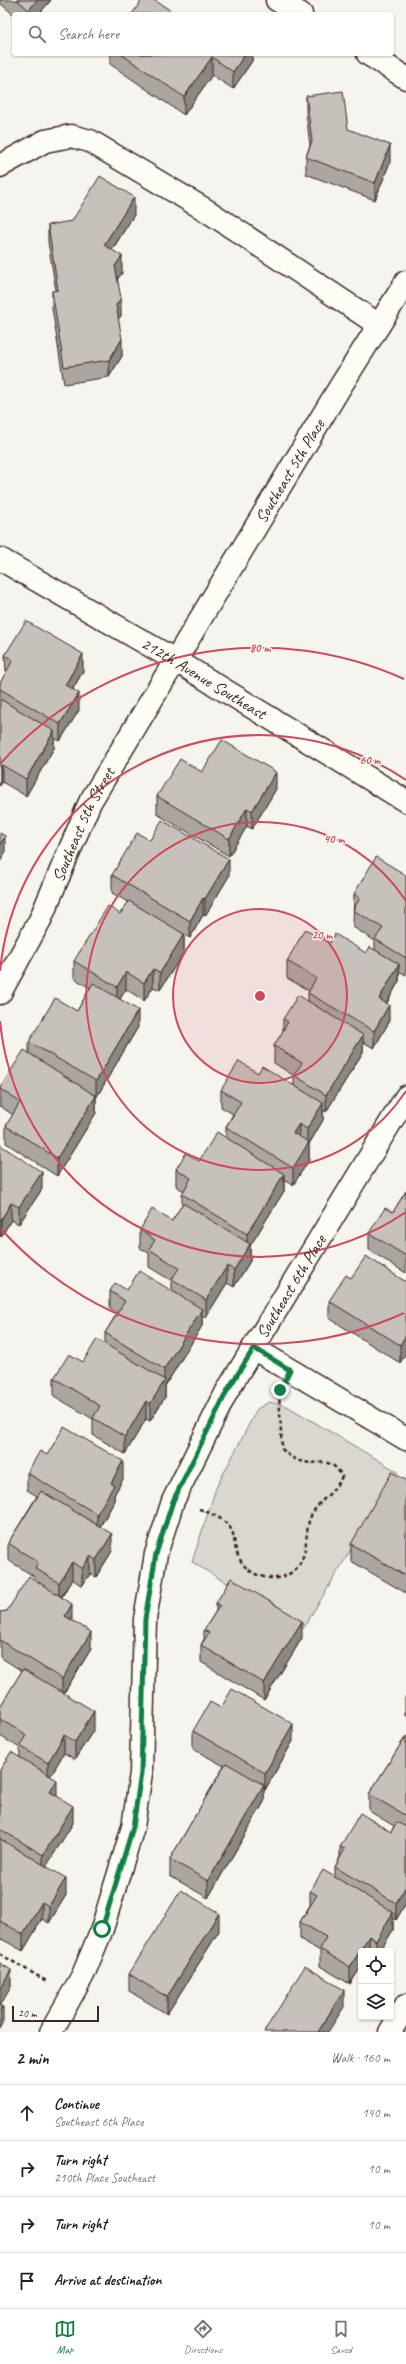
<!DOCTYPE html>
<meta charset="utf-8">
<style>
body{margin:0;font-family:Caveat,sans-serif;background:#f2f2f2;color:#202124}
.controls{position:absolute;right:12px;bottom:12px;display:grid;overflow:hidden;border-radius:4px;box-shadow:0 1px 3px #0004}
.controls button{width:36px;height:36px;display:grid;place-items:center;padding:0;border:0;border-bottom:1px solid #e0e0e0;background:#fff;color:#202124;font:20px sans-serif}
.scale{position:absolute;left:12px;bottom:10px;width:87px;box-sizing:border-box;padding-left:4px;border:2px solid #3b2a1e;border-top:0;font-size:11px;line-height:14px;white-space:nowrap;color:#3b2a1e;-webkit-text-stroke:3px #fdfcf7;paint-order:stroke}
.stop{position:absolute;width:12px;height:12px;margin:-9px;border:3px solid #0b8043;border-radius:50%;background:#fff}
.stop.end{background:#0b8043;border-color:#fff;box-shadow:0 1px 4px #0008}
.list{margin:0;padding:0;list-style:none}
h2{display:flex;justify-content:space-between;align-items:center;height:52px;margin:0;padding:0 16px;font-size:17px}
h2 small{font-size:13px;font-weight:400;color:#757577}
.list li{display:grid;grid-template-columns:26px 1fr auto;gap:12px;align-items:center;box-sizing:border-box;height:56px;padding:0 16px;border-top:1px solid #e0e0e0}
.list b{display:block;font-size:15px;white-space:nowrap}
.list p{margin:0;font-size:13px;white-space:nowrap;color:#757577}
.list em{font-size:13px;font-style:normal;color:#757577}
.icon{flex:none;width:22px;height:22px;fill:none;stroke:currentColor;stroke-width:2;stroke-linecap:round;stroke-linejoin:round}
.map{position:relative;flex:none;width:406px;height:2032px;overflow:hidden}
.search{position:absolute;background:#fff;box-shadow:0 1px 3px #0004;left:12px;right:12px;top:12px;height:44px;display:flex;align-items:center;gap:10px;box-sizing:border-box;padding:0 14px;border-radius:4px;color:#757577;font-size:15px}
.sheet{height:276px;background:#fff}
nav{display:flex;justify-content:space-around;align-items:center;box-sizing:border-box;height:56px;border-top:1px solid #e0e0e0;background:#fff;font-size:11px;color:#757577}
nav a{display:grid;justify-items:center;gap:2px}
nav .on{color:#0b8043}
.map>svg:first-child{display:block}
</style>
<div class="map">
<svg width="406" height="2032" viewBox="0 0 406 2032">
<rect width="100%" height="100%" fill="#f5f4ee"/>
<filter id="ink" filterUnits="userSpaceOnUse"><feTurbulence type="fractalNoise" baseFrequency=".025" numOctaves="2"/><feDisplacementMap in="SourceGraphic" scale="8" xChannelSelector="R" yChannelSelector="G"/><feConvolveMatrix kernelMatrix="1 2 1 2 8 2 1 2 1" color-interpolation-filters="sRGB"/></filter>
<g filter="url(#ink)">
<path fill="#dad6d0" stroke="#8a8077" d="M269,1402L287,1406L398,1472L303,1629L192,1562L216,1488L257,1409Z"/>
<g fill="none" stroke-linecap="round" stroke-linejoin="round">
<g stroke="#3b2a1e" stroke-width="25">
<g id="street">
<path d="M277,0L301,14"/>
<path d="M368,54L406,78"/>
<path d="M0,166L45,141L71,136L90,141L209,212L379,325"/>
<path id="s1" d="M0,993L40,920L90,802L340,387L406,282"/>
<path d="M253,1348L406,1439"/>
<path id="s2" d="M51,2032L83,1975L102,1929L133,1827L141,1773L145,1619L156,1554L173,1501L227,1391L406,1097"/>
<path d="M390,2032L406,2005"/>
</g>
</g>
<g stroke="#3b2a1e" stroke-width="25">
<g id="secondary">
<path id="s3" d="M0,559L175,660L406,801"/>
</g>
</g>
<path stroke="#3b2a1e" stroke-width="2.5" stroke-dasharray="4 3" stroke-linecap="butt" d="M199,1509C209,1512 220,1517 228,1525C236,1534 233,1543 237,1553C243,1571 260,1579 277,1578C287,1577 297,1570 301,1561C309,1546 304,1529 312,1514C320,1499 335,1493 342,1476C330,1456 321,1465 303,1462C294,1460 288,1455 282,1449L279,1394
M0,1954L48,1982"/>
<use href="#street" stroke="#fdfcf7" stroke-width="22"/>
<use href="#secondary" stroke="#fdfcf7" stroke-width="22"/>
</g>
<path fill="#aba6a1" stroke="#3b2a1e" d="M0,0H51L39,14H14V15L0,3Z
M110,54H252V61L233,89L212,75L184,115L110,64Z
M306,96L390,162L375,200L306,174V157L310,145L306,113Z
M134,215L112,250L122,273L117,279L121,316L118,319L122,356L109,377L64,384L52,308V291H56L48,242V225Z
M5,655L83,671L73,689L79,710L60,741L54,738V748L26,796L2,782L0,786V683L6,673Z
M202,772L276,789L252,829L247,826L229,856L157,814V796Z
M150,840L229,876L205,916L203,915L190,938L184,935V952L160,990L153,987L144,1001L126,989L120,999L138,1027L96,1098V1113L57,1176L6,1143V1126L13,1115L0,1106V1088L29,1052V1042L77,1011L90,988L74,978V961L120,914L128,902L112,893V875Z
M406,875V975L399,971V981L387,1003L389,1022L374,1048L363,1042V1052L326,1112L323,1110V1120L309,1144V1160L293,1185L284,1179V1191L250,1246V1261L234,1287L227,1283L206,1317L202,1315V1326L165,1386V1397L150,1421L146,1419L125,1454L93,1435V1419L54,1396V1378L83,1362L105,1345V1333L117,1313L110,1308V1291L127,1290L172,1291V1281L149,1267V1253L140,1248V1230L172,1221L182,1205V1194L184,1191L176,1186V1169L199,1161L226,1138V1127L233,1114L221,1107V1090L258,1073L294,1086V1076L274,1063V1046L283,1031V1019L308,1001V993L309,991L287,978V961L330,943L366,953L375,950V941L353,927L354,894Z
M0,1145L42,1189L19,1224L11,1220L1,1237L0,1236Z
M406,1191V1273L369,1250V1233L393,1212Z
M351,1278L406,1282L400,1363L329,1318V1301Z
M47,1455L123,1479L114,1495V1502L100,1527L112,1551L96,1577L90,1574L82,1586L72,1579L62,1597L72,1620L91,1649L64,1693L94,1729L75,1759L64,1753L50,1776L57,1796L73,1823L46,1866L66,1895L49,1923L42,1919L23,1951L0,1938V1770L20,1757V1748L0,1736V1707L22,1671L0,1657V1612L7,1611L35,1580V1577L8,1560V1543L37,1496L27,1490V1473Z
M406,1480V1593L351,1561V1544Z
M216,1603L302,1638L264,1700L201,1662V1645L204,1639V1630L216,1611Z
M406,1696V1715H405V1698Z
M221,1708L293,1741L265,1790L264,1789V1802L208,1898L170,1876V1859L224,1766L193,1749V1731Z
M406,1736V1903L396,1920L393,1918V1930L380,1951H361V1967L350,1984L320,1966V1951L300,1939V1922L310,1905V1891L335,1877V1867L340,1857V1847L391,1832L394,1826L369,1811V1794Z
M219,1931L167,2014L129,1991V1974Z"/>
<path fill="#8b8783" stroke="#3b2a1e" d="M37,0H51L39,14H29V10Z
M245,54H252V61L233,89V72Z
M212,57V75L184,115V97Z
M390,145V162L375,200V183Z
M134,197V215L104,262V245Z
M122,256V273L115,283V266Z
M121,298V316L116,322V305Z
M122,339V356L109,377V360Z
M83,654V671L65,702V685Z
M79,693V710L60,741V724Z
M54,731V748L26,796V779Z
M2,765V782L0,786V769Z
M276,772V789L252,829V811Z
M247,808V826L229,856V839Z
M5,836V853L0,862V845Z
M229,859V876L205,916V899Z
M203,898V915L190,938V921Z
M184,934V952L160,990V973Z
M399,964V981L379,1016V999Z
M153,969V987L144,1001V983Z
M126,972V989L117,1004V987Z
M389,1005V1022L374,1048V1031Z
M138,1010V1027L96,1098V1113L57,1176V1158L96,1096V1081Z
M363,1035V1052L326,1112V1095Z
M323,1103V1120L309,1144V1160L293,1185V1168L307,1145V1129Z
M299,1124V1141L293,1133Z
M42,1172V1189L19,1224V1207Z
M284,1174V1191L250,1246V1261L234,1287V1270L247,1249V1234Z
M11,1203V1220L1,1237V1220Z
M227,1266V1283L206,1317V1300Z
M202,1309V1326L165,1386V1397L150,1421V1404L164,1381V1369Z
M406,1335V1353L400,1363V1345Z
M146,1401V1419L125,1454V1437Z
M123,1461V1479L114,1495V1502L97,1531V1514L111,1483Z
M112,1534V1551L96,1577V1560Z
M90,1556V1574L82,1586V1569Z
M72,1562V1579L59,1600V1583Z
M72,1604V1621L65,1616Z
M302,1621V1638L264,1700V1683Z
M91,1632V1649L62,1696V1679Z
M94,1711V1729L75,1759V1742Z
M293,1724V1741L265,1790V1773Z
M64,1735V1753L48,1780V1763Z
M57,1780V1797L50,1792Z
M264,1785V1802L208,1898V1881Z
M73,1806V1823L43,1872V1855Z
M66,1878V1895L49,1923V1906Z
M406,1886V1903L396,1920V1903Z
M42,1902V1919L23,1951V1934Z
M393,1912V1930L380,1951H376V1941Z
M219,1913V1931L167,2014V1997Z
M369,1936V1951H361V1967L350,1984V1967Z
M11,1970V1987L0,2006V1988Z
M344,1990V2007L328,2032H318Z
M3,2007V2024L0,2029V2011Z"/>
<path fill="#c7c1bb" stroke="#3b2a1e" d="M17,0H37L29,10Z
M142,0H154L170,10L167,14H132Z
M121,54H245L233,72L212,57L184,97Z
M343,91L348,129L390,145L375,183L306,157L312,141L306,96Z
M100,176L134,197L104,245L122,256L115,266L121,298L116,305L122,339L109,360L64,367L52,291L58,290L48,225L72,221Z
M26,621L83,654L65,685L79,693L60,724L0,689V683L13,660L5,655Z
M0,699L54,731L26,779L2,765L0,769Z
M222,740L276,772L252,811L247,808L229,839L157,796L180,759L202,772Z
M162,820L229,859L205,899L203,898L190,921L112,875L137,833L150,840Z
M0,833L5,836L0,845Z
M376,857L406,875V958L375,939L383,928L353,910L360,898L354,894Z
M129,901L184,934L160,973L153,969L144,983L126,972L117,987L74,961L108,906L120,914Z
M305,929L330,943L335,934L366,953L370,947L399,964L379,999L389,1005L374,1031L308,993L316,978L287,961Z
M93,983L138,1010L96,1081L29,1042L55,998L77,1011Z
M298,995L363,1035L326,1095L294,1075L302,1063L274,1046L288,1022L283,1019Z
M24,1050L96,1096L57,1158L6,1126L20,1102L0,1089V1088Z
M239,1061L258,1073L262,1066L323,1103L307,1129L299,1124L293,1133L309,1142L293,1168L226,1127L241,1102L221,1090Z
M217,1132L284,1174L247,1234L182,1194L191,1178L176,1169L186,1153L199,1161Z
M0,1145L42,1172L19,1207L11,1203L1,1220L0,1219Z
M406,1191V1256L369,1233L385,1208L393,1212Z
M183,1203L250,1244L234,1270L227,1266L206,1300L172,1279L179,1268L149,1249L155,1240L140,1230L152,1209L172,1221Z
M366,1256L406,1282V1335L400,1345L329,1301L346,1275L351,1278Z
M139,1271L202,1309L164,1369L105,1333L125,1301L110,1291L115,1283L127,1290Z
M97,1339L165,1380L150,1404L146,1401L125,1437L93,1418L100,1406L54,1378L69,1354L83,1362Z
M64,1427L123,1461L111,1483L114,1485L97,1514L27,1473L40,1451L47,1455Z
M392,1472L406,1480V1576L351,1544Z
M41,1491L112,1534L96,1560L90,1556L82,1569L72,1562L59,1583L35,1568L38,1562L8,1543Z
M29,1576L72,1604L65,1616L91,1632L62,1679L0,1640V1612L7,1611Z
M231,1578L302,1621L264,1683L201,1645L209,1633L204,1630L220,1605L216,1603Z
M23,1669L94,1711L75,1742L64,1735L48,1763L20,1746L26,1735L0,1719V1707Z
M232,1689L293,1724L265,1773L193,1731L210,1702L221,1708Z
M406,1736V1816L369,1794Z
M11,1752L57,1780L50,1792L73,1806L43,1855L0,1829V1770Z
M226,1763L264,1785L208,1881L170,1859Z
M360,1813L391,1832L397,1822L406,1827V1886L396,1903L335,1867L345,1849L340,1847Z
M0,1839L66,1878L49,1906L42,1902L23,1934L0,1921Z
M323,1870L393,1912L376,1941L369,1936L350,1967L320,1949L326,1937L300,1922L317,1895L310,1891Z
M181,1890L219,1913L167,1997L129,1974Z
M0,1963L11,1970L0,1988Z
M305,1966L344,1990L318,2032H264Z
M0,2005L3,2007L0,2011Z"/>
</g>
<g fill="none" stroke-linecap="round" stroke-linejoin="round" filter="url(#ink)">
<path stroke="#0b8043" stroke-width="5" d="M102,1929L133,1827L141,1773L145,1619L156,1554L173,1501L227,1391L254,1348L290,1370L280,1390"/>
</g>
<circle cx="260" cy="996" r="87" fill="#d1495b" fill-opacity=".12"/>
<g fill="none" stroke="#d1495b" stroke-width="2">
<circle cx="260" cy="996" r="87"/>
<path d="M406 1091A174 174 0 1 1 406 901"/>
<path d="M406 1212A261 261 0 0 1 0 1021M0 971A261 261 0 0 1 406 780"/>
<path d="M404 1313A348 348 0 0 1 1 1229M1 763A348 348 0 0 1 404 679"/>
</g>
<g text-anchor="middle" stroke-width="3" stroke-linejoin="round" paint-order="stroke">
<g font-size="17" fill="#3b2a1e" stroke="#fdfcf7">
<text dy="6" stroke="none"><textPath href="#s1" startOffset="598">Southeast 5th Place</textPath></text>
<text dy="6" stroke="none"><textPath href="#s3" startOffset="236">212th Avenue Southeast</textPath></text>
<text dy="6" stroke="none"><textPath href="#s1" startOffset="188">Southeast 5th Street</textPath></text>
<text dy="6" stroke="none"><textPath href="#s2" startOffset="797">Southeast 6th Place</textPath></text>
</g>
</g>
<circle cx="260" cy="996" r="6" fill="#d1495b" stroke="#fdfcf7" stroke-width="2"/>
<g font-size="12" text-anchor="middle" font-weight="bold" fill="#d1495b" stroke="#fdfcf7" stroke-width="3" stroke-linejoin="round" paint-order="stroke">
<text x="260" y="652">80 m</text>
<text x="370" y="764">60 m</text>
<text x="334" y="843">40 m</text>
<text x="322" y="939">20 m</text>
</g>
</svg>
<div class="controls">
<button><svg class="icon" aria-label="locate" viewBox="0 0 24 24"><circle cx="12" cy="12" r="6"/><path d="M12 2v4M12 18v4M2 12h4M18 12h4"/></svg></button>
<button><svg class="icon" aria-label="layers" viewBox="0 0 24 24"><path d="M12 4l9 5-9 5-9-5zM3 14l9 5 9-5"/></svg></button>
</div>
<div class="scale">20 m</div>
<div class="stop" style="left:102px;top:1929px"></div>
<div class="stop end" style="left:280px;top:1390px"></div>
<div class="search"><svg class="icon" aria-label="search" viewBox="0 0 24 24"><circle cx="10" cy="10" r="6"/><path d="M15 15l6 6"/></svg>Search here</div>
</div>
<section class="sheet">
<h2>2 min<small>Walk · 160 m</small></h2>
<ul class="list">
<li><svg class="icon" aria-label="ahead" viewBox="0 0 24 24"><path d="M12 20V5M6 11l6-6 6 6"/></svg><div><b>Continue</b><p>Southeast 6th Place</p></div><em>140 m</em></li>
<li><svg class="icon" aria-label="right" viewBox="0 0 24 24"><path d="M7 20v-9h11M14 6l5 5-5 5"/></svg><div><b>Turn right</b><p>210th Place Southeast</p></div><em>10 m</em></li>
<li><svg class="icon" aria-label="right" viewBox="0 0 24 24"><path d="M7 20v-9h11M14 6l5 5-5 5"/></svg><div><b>Turn right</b></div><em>10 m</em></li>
<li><svg class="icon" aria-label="arrive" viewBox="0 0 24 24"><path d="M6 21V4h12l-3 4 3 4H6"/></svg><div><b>Arrive at destination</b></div></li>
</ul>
</section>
<nav>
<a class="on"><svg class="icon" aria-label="map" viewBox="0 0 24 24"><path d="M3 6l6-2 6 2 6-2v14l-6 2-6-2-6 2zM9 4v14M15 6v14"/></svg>Map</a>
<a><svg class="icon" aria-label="directions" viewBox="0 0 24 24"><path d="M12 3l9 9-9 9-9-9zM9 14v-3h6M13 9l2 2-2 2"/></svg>Directions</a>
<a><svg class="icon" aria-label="saved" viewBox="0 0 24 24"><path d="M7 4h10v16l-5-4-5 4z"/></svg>Saved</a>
</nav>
